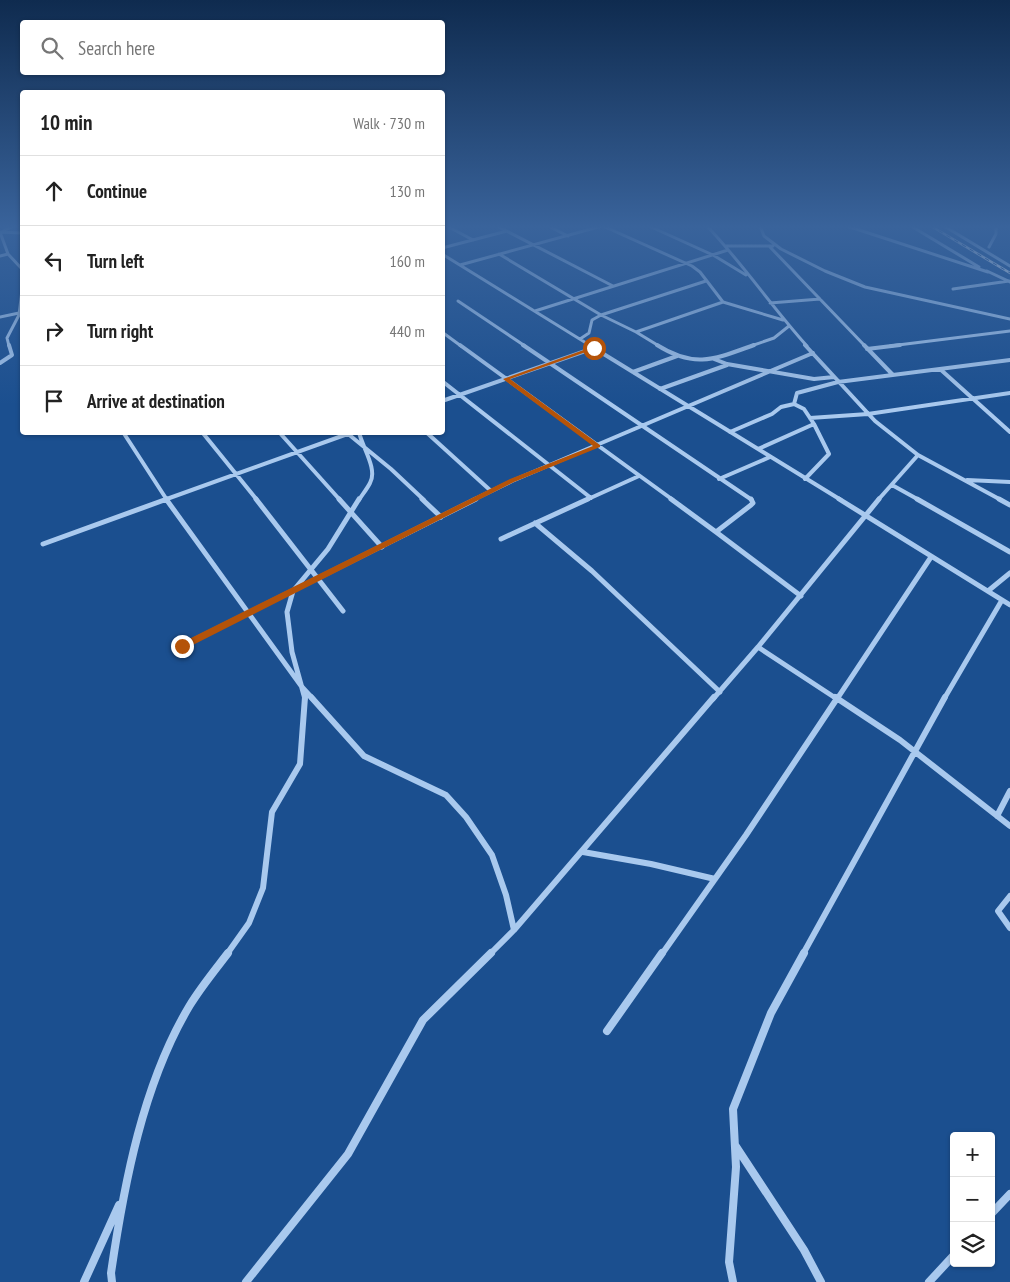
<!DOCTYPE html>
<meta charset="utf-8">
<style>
body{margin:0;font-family:"PT Sans Narrow",sans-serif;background:#f6f6f6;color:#222}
.controls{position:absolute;right:15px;bottom:15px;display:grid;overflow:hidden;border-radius:5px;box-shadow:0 1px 4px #0004}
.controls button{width:45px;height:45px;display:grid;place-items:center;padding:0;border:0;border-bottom:1px solid #e0e0e0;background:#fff;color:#222;font:25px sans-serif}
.stop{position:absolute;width:15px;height:15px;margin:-11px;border:4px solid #b45309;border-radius:50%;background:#fff}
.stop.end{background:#b45309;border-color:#fff;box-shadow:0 1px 5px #0008}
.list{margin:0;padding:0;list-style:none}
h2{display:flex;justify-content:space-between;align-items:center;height:65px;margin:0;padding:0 20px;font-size:21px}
h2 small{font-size:16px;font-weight:400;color:#767676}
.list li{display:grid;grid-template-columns:32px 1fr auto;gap:15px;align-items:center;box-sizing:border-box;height:70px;padding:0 20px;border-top:1px solid #e0e0e0}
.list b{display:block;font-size:19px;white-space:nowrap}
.list em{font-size:16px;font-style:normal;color:#767676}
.icon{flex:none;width:28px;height:28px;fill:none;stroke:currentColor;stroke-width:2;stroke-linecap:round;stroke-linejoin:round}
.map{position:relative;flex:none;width:1010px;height:1282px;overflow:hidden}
.search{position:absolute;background:#fff;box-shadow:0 1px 4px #0004;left:20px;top:20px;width:425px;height:55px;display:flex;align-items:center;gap:12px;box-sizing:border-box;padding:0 18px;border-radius:5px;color:#767676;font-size:19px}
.panel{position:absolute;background:#fff;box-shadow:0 1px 4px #0004;left:20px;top:90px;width:425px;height:345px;border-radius:5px}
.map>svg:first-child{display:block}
</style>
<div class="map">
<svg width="1010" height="1282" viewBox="0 0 1010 1282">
<rect width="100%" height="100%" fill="#1b4f8f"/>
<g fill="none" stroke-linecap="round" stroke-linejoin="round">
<path stroke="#a9c9ee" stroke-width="3" d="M447,226L473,240
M497,226L613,286
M548,226L568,236
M603,226L692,266L700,272L723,302L636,332
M649,226L713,255L746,275
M707,226C743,264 772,307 807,346
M760,226L764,236L781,249L825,271L865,287L1010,319
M847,226L988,272
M911,226L979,267
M944,226L1010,266
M3,231L14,226
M0,232L8,254L22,269
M0,232L22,233
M726,246H773
M770,247L865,346
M989,247L996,234V226
M442,248L507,231
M442,254L591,346
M499,254L601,315L636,332L659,346
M0,256L8,254
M460,265L602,226
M987,271L1010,282
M953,289L1009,281
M458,301L525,346
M723,302L783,320
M770,303L820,299
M535,311L728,250
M0,317L19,313
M442,332L461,346
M580,339L589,333L592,320L601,315L706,281
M9,346L7,338L19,315L22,290
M751,346L774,338L789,326
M890,346L1010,331"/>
<path stroke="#a9c9ee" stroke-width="4" d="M460,345L673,500
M523,345L752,500
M589,345L841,500
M657,345C695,369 715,359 754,345
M805,345L875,421L918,455L878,500
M864,345L893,375
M867,349L900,345
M714,359L727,364L814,379L834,377
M0,363L12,355L9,345
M940,369L1010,432
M633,372L677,356
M442,381L591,498
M660,389L727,365
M442,401L594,348
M810,418L868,414L1010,393
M123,432L167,500
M202,432L257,500
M279,432L340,500
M426,432L491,491
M730,432L772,414L781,407L794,404L797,393L838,382L1010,360
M347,433L391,469L424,500
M758,449L814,424L804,409L794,404
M918,455L1001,500
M719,479L770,457
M805,479L829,454L814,424
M967,480L1010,482
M892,485L919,500
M164,500L353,432
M359,500C362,495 367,489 370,483C378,469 362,447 359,432
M473,500L512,481L813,353
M586,500L639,476"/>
<path stroke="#a9c9ee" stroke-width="5" d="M166,499L302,687L313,699
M256,499L343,611
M339,499L382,547
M422,499L441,517
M671,499L716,532
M751,499L753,503L751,505L716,532L801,596
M839,499L1010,605
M917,499L1010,552
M999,499L1010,505
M535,523L592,571L720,692
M501,539L588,499
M43,544L167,499
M988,591L1010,573
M182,646L476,499
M305,699L292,652L287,612L293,591L328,549L359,499
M713,699L758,647
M837,699L758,647L879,499
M837,699L931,557
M944,699L1002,600"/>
<path stroke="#a9c9ee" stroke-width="6" d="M311,697L364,756L446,795L466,817L492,855L506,895L514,930
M835,697L900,740L1010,826
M997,816L1010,791
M583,852L651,864L715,879
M1010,896L998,911L1010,928
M227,954L249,923L263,888L272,812L300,764L305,697
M490,954L514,930L714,697
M662,954L746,835L838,697
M803,954L945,697"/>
<path stroke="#a9c9ee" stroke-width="8" d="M607,1031L662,953
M735,1145L804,1250L821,1282
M991,1214L1010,1194
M84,1282L119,1205
M112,1282L111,1273C124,1184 143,1083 190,1005C201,987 215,970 228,953
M246,1282L348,1154L423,1020L491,953
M733,1282L729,1262L736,1167L733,1109L771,1013L804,953
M929,1282L954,1255"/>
<g stroke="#fff" stroke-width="2.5">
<path id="rail" d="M931,226L1010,273"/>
</g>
<use href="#rail" stroke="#1b4f8f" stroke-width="1" stroke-dasharray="4.5" stroke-linecap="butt"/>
</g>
<linearGradient id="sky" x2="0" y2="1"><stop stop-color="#0f2b4f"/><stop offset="0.56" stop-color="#39639b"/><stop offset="1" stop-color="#39639b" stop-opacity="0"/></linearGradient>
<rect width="1010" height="405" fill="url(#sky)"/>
<path fill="#b45309" d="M592,347L597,348L510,379L600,445V447L514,482L185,649H179V644L510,479L593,446L503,379Z"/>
</svg>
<div class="controls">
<button>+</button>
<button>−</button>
<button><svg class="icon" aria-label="layers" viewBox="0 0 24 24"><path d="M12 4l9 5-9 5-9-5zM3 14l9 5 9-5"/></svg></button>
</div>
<div class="stop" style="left:594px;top:348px"></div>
<div class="stop end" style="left:182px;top:646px"></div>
<div class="search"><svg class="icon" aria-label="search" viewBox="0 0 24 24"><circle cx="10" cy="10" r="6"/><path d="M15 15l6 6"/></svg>Search here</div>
<section class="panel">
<h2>10 min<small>Walk · 730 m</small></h2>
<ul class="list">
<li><svg class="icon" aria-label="ahead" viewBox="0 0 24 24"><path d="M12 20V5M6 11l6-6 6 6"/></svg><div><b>Continue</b></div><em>130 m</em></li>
<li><svg class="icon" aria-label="left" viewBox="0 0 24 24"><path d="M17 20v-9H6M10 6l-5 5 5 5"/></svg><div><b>Turn left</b></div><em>160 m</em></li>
<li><svg class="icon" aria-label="right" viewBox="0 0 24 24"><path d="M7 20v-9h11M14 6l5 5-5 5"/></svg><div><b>Turn right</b></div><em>440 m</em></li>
<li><svg class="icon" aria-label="arrive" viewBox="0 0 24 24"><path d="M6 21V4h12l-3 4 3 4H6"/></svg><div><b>Arrive at destination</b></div></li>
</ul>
</section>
</div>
